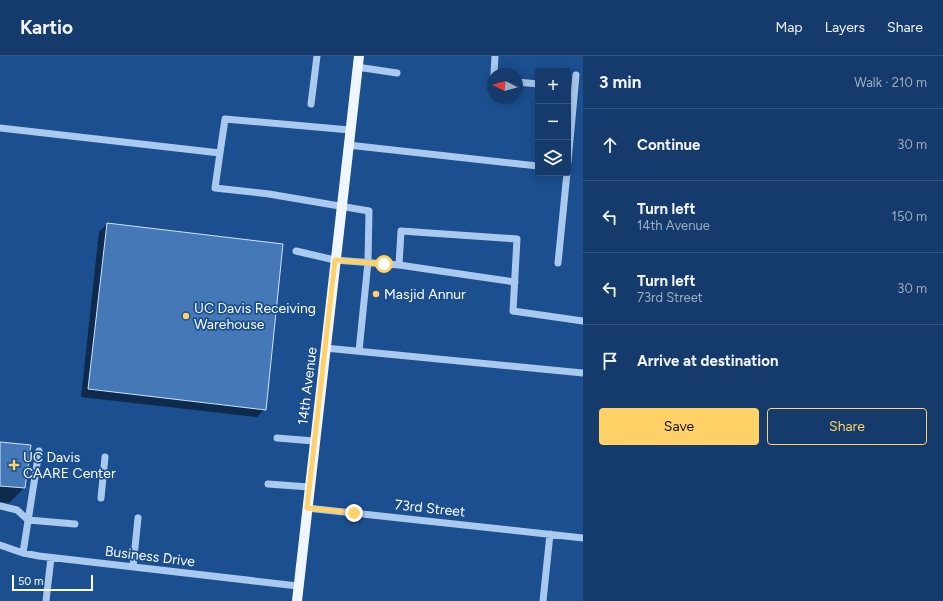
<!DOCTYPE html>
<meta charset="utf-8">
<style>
body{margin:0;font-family:Figtree,sans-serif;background:#1d4271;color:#f1f3f6}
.controls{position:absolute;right:12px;top:12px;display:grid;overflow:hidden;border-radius:4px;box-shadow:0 2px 10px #0003}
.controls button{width:36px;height:36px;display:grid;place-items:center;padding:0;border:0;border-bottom:1px solid #33557e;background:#143b6b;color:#f1f3f6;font:20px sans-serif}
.compass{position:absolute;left:487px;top:12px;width:36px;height:36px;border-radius:50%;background:#143b6b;box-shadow:0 2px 10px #0003;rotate:276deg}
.scale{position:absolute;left:12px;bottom:10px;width:81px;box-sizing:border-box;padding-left:4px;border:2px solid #fff;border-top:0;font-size:11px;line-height:14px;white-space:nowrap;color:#fff;-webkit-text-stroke:3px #1b4f8f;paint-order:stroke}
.stop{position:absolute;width:12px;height:12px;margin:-9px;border:3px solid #ffd166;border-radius:50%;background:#fff}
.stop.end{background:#ffd166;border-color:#fff;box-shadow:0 1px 4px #0008}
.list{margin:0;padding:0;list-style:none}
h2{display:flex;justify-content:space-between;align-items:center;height:52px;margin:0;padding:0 16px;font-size:17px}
h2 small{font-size:13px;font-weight:400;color:#9dadc1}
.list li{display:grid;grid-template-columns:26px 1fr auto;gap:12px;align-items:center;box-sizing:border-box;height:72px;padding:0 16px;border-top:1px solid #33557e}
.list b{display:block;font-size:15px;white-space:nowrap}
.list p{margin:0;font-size:13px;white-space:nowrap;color:#9dadc1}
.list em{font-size:13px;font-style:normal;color:#9dadc1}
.actions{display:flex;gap:8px;padding:12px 16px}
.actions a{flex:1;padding:9px 0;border:1px solid #ffd166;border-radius:4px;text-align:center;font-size:14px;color:#ffd166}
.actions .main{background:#ffd166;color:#111}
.icon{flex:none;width:22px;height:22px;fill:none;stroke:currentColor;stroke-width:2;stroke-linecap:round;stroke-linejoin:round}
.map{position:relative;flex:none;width:583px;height:545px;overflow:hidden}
header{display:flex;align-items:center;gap:24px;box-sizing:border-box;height:56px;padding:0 20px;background:#143b6b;border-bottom:1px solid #33557e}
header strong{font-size:19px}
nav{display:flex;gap:22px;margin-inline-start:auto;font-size:14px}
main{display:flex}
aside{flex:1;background:#143b6b}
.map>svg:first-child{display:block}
</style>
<header>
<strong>Kartio</strong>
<nav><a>Map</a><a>Layers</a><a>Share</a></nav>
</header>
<main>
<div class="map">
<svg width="583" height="545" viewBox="0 0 583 545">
<rect width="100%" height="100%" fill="#1b4f8f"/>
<path fill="#0007" d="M107,168L265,353L257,361L81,341L99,176Z
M0,387L24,432L9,447L0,446Z"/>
<path fill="#4478b7" stroke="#cfe3fa" d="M107,167L283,188L266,354L88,333Z
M0,386L31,389L25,432L0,430Z"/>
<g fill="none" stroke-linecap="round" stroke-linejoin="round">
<path stroke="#a9c9ee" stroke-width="7" d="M357,11L397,17
M494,18L495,0
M517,26L538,28
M311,48L317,0
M0,72L220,97L215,132L269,138L369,155L368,206L359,295
M348,89L538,110
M220,97L225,63L350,74
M568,106L576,19
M296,195L335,204L399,209L515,226
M558,207L567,117
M399,209L401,175L517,183L513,255L583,265
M325,292L583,317
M277,382L314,385
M268,428L309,431
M101,442L105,401
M0,450L17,454L28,464L75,468
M307,452L583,482
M0,489L23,497L39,500L298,530
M23,497L39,395
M133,511L138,462
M46,545L51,502
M543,545L550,478"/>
<path stroke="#f0f6ff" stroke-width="10" d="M297,545L359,0"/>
</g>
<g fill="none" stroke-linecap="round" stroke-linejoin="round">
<path stroke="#ffd166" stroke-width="5" d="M354,457L307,452L335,204L384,208"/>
</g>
<g fill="#ffd166" stroke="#1b4f8f" stroke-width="1.5">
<circle cx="376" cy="238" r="4"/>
<circle cx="186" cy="260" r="4"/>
<path d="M12 403h4v4h4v4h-4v4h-4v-4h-4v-4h4z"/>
</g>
<g text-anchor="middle" stroke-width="3.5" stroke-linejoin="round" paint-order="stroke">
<g font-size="14" fill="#fff" stroke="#1b4f8f" text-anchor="start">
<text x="384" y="243">Masjid Annur</text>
<text x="194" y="257">UC Davis Receiving<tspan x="194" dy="16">Warehouse</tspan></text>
<text x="23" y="406">UC Davis<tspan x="23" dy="16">CAARE Center</tspan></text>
</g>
<g font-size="14" fill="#fff" stroke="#1b4f8f">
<text transform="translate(307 330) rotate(-83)" y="5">14th Avenue</text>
<text transform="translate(430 452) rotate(6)" y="5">73rd Street</text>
<text transform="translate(150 500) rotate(7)" y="5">Business Drive</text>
</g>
</g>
</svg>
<div class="controls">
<button>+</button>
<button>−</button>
<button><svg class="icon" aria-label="layers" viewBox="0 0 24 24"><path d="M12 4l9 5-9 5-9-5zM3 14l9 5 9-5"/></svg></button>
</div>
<svg class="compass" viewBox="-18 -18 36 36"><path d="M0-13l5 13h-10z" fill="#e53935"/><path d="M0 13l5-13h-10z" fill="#9dadc1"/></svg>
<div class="scale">50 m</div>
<div class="stop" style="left:384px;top:208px"></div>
<div class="stop end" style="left:354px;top:457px"></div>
</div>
<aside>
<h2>3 min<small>Walk · 210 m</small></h2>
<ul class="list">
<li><svg class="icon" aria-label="ahead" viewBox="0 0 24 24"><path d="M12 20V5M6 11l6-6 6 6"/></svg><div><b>Continue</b></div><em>30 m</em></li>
<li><svg class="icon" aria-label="left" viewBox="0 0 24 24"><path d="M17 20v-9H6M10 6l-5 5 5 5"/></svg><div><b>Turn left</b><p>14th Avenue</p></div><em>150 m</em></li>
<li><svg class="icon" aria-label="left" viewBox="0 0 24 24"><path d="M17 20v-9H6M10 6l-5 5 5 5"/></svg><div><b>Turn left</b><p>73rd Street</p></div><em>30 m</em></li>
<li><svg class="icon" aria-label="arrive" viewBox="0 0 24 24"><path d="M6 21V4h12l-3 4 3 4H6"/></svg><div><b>Arrive at destination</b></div></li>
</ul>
<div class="actions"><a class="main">Save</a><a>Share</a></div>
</aside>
</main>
